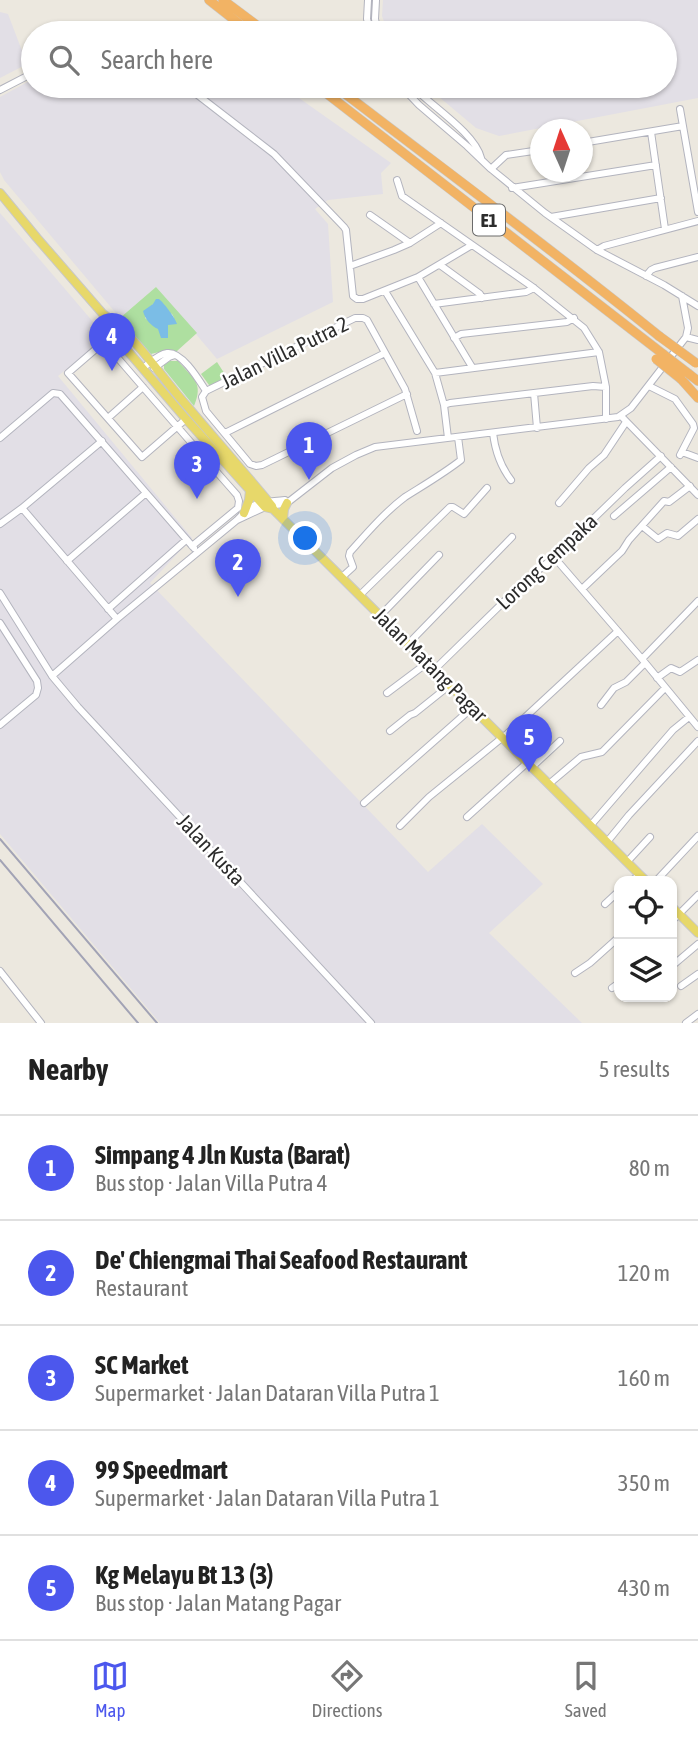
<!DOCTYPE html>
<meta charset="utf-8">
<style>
body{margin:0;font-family:"Asap Condensed",sans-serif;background:#f6f6f6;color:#222}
.controls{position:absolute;right:21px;bottom:21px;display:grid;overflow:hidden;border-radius:14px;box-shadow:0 2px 5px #0004}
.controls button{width:63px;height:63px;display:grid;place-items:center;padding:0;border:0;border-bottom:2px solid #e0e0e0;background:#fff;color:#222;font:35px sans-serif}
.compass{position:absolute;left:530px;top:119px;width:63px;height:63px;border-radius:50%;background:#fff;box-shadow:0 2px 5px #0004;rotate:357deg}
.you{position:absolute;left:306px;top:539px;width:24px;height:24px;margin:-18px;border:5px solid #fff;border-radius:50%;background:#1a73e8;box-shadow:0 0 0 10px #1a73e833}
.badge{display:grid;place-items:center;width:46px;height:46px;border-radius:50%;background:#4c57ed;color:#fff;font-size:23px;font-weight:700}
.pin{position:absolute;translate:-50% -58px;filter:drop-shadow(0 2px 4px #0008)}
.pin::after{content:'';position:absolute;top:37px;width:24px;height:21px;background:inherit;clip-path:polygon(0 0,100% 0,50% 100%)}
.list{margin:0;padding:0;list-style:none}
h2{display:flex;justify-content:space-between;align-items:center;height:91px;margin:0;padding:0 28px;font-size:30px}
h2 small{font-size:23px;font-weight:400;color:#767676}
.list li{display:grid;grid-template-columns:46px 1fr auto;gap:21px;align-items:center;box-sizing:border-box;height:105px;padding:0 28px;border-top:2px solid #e0e0e0}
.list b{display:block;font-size:26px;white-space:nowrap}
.list p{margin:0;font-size:23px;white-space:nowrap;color:#767676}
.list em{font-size:23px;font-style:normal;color:#767676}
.icon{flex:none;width:38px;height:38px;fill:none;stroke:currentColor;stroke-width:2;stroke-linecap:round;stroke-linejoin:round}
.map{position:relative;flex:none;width:698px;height:1023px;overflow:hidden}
.search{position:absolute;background:#fff;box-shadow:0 2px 5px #0004;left:21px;right:21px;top:21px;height:77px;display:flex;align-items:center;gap:18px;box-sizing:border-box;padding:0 24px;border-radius:38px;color:#767676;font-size:26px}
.sheet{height:616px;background:#fff}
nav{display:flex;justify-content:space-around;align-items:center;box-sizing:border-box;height:98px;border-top:2px solid #e0e0e0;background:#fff;font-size:19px;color:#767676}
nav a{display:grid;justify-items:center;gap:4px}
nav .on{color:#4c57ed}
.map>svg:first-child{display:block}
</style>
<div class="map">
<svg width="698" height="1023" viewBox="0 0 698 1023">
<rect width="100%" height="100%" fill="#ece8df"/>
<path fill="#e2dfe6" d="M383,0H698V98L499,136L476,128L426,86H665V33H388L382,16Z
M0,12L8,14L27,64L0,78Z
M133,26L200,28L208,33H119Z
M33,79V86H282L391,163L381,173L383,194L328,200L315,209L328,224L333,302L217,359L156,287L120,318L4,180L0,172V97Z
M0,213L106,337L58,376L192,538L150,583L428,872L482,824L543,884L489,933L582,1023H160L0,834Z"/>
<path fill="#aedfa0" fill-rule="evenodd" d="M156,287L197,333L177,351H163L151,354L120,318ZM153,304L172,314L174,318L168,324L152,323L145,318Z
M170,361H178C193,379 204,382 194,406L164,369V365Z
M217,362L228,379L215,385H209L201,374Z"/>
<path fill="#7bbde6" d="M156,299H159C164,303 176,319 177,324L168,325V338H161L158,329C151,326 145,319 143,311L153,304Z"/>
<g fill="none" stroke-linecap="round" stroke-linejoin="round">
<g stroke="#b3b4be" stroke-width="8">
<path id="minor" d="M368,0L367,19L371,33
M376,0L375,19L378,33
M112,33H117
M186,86L274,154L344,227L346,230L353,296L357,299H363L418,277L472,245
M401,86L419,105L467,146L491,169L545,213L597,250L664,285L698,306
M412,86C430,105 475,133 481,158
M0,90L33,73
M680,109L698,212
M651,132L665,229
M582,143L683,126
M491,169L506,155L540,150
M397,180L402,196L534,288L584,328L599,352L606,387V419
M512,188L656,165
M370,215L410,243
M551,217L661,198
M597,250L604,246L698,221
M440,265L480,294L482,298
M350,266L394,250L410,243L441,223
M646,276L651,270L655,268L698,257
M418,277L472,367
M385,291L435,373L444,405L448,438
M434,304L526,292L534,288
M686,337L698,340
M454,338L461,334L567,322L574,318
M143,368C150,363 158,354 167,353C182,351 199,380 206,391
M154,368L169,357L175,355
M435,373L599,352
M649,386L675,399L693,424L694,428L680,455
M206,391L355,318H363L367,320L405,389L417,431
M206,391L202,397L206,411L250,464L256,466L262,465L407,394
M534,393L537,428
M444,405L450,403L593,386L606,387
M621,416L698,495
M108,418L143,387
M186,419L142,457L68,373L104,342C148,393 192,444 237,495L239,501L238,508L192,546
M225,433L385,353
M493,433C495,450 501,467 511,480
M0,438L53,393L60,394L194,548
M682,452L698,458
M559,503L589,468L604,455L626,422
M22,508L117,619
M614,516L671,467
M237,520L265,507L287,503L332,468L356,455L375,447L618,417L631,408L686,337L688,328L682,296
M0,524L22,508L102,441
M642,526L658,539L667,533L678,536L698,519
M554,557L642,659L698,727
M67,561L146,493
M342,577L353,567L349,556L350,552C367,533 385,512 405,497C424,485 443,474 461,460L458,437
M582,589L622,551L629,540L664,501L669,502L690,486
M0,593L52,676L78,707L371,1023
M360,595L450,507H453L464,514L487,488
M108,609L186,540
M380,616L439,555
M0,623L37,681L38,688L36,695L0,725
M408,644L512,537
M642,659L698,601
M434,670L523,583L554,557L625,488L661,456
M52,676L117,619L237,520C256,500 259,503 285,500
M657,678L671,668L680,672L698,660
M387,693L427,663
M601,705L614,688L626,682L645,663
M390,731L410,715L415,713L450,685
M532,767L560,741
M549,784L581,757L602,752L665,688
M364,803L473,707
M467,817L528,762
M591,825L673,730L689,717
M400,826L429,797L508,733L618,631
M607,842L629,815L698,741
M627,862L650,837
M631,881L640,875
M656,881L698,836
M605,904L619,891
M672,921L698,895
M672,966L698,944
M0,971L41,1023
M575,973L590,963L619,937
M681,986L698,974
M612,988L619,983
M686,1023L698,1014"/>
</g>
<g stroke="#c8c8c8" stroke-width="10">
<path id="major" d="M0,193L37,238L103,314C135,335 161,377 187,406C215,439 244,472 272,506L273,509
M103,314L109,329L186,419L265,507L273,509L283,519L646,881
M244,513L249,500L250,490
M283,519L284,509L287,503
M672,907L698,933"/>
</g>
<g stroke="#c8c8c8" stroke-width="10">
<path id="highway" d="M209,0L251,33
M223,0L267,33
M317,86L663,354
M335,86C443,169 553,250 659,336
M689,374L698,381
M681,379L698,398"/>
</g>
<use href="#minor" stroke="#fff" stroke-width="6"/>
<use href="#major" stroke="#e7d86a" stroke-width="8"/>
<use href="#highway" stroke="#f2b364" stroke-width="9"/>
<path stroke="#a2a3b5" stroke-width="2" d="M0,839L157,1023
M0,860L138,1023"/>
<g stroke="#c8c8c8" stroke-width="10" stroke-linecap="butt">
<path id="highway-bridge" d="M659,336L696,363
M663,354L689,374
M656,359L681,379"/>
</g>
<use href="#highway-bridge" stroke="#f2b364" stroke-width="9"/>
</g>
<g text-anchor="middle" stroke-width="5" stroke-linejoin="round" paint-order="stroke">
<rect fill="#fff" stroke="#6b6b6b" stroke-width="2" x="473" y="204.5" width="32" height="31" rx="5"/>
<g font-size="19" font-weight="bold" fill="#2c2c2c">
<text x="489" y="227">E1</text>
</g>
<g font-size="21" fill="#2c2c2c" stroke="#fff">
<text transform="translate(285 353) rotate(-26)" y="7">Jalan Villa Putra 2</text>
<text transform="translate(547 562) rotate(-43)" y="7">Lorong Cempaka</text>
<text transform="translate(430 665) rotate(45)" y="7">Jalan Matang Pagar</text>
<text transform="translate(211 850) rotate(47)" y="7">Jalan Kusta</text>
</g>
</g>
</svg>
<div class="controls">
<button><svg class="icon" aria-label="locate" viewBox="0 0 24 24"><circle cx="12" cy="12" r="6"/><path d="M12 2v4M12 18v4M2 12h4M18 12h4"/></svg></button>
<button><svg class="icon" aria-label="layers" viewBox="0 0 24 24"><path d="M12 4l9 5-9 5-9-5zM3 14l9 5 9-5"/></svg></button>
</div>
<svg class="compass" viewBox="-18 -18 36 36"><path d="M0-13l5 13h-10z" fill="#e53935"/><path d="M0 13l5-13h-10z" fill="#767676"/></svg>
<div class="you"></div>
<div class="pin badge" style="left:309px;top:480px">1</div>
<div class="pin badge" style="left:238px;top:597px">2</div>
<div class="pin badge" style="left:197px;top:499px">3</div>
<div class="pin badge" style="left:112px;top:371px">4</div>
<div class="pin badge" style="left:529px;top:772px">5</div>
<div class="search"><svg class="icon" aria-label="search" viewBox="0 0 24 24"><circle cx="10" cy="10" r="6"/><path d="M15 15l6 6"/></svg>Search here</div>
</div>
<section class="sheet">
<h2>Nearby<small>5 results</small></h2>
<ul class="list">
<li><span class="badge">1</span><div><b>Simpang 4 Jln Kusta (Barat)</b><p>Bus stop · Jalan Villa Putra 4</p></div><em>80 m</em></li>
<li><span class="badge">2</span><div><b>De' Chiengmai Thai Seafood Restaurant</b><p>Restaurant</p></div><em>120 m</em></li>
<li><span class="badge">3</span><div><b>SC Market</b><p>Supermarket · Jalan Dataran Villa Putra 1</p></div><em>160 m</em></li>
<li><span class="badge">4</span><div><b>99 Speedmart</b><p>Supermarket · Jalan Dataran Villa Putra 1</p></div><em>350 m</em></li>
<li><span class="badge">5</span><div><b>Kg Melayu Bt 13 (3)</b><p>Bus stop · Jalan Matang Pagar</p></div><em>430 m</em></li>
</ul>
</section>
<nav>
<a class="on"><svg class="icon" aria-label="map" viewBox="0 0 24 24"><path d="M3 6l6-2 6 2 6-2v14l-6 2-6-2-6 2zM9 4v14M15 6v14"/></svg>Map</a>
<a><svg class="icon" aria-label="directions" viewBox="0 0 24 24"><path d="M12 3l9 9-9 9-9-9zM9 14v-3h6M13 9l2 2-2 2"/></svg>Directions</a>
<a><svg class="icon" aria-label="saved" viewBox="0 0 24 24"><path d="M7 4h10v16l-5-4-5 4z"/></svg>Saved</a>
</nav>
